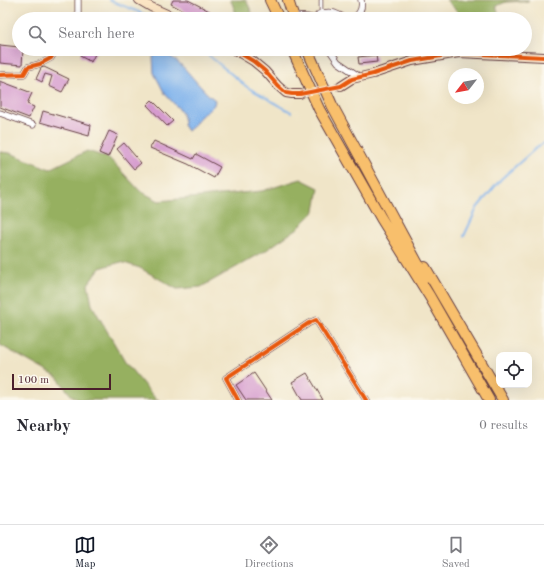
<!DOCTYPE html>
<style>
body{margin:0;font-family:"Old Standard TT",serif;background:#f2f2f3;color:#2b2b33}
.controls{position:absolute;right:12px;bottom:12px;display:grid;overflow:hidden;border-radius:8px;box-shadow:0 4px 16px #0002}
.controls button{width:36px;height:36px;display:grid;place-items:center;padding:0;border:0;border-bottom:1px solid #e1e1e2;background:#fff;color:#2b2b33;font:20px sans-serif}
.compass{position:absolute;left:448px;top:68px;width:36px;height:36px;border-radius:50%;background:#fff;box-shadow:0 4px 16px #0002;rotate:239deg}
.scale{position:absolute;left:12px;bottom:10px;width:99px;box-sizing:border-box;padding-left:4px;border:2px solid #4a1f2b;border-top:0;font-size:11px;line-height:14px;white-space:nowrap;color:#4a1f2b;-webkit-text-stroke:3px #fbf7ec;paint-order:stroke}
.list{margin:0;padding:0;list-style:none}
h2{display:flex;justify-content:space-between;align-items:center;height:52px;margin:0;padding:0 16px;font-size:17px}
h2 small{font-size:13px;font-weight:400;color:#7c7c81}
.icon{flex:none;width:22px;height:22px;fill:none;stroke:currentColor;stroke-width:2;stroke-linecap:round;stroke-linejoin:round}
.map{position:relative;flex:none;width:544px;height:400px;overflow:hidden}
.search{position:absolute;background:#fff;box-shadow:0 4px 16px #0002;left:12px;right:12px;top:12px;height:44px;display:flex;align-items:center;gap:10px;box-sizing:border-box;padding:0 14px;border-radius:22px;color:#7c7c81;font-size:15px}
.sheet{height:124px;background:#fff}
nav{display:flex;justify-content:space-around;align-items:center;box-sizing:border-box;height:56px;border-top:1px solid #e1e1e2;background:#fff;font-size:11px;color:#7c7c81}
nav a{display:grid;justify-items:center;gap:2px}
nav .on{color:#111827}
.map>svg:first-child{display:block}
</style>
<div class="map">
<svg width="544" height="400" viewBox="0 0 544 400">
<rect width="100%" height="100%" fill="#fbf7ec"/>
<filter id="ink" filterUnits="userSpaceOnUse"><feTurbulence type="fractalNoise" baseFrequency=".025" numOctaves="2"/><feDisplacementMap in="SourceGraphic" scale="8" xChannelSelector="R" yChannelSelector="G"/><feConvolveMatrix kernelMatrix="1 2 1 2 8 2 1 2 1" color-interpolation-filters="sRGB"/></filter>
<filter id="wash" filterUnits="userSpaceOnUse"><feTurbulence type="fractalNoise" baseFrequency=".012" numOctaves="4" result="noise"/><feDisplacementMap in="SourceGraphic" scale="16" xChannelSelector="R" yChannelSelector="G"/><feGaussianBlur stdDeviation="0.9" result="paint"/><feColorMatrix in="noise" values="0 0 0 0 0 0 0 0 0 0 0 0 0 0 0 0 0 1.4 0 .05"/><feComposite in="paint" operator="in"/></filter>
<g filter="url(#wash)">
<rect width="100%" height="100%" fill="#f0e5c8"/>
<path fill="#96b061" stroke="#706846" d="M230,0H246L255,19H238L232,3Z
M446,0H529L528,1L506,2L496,6L500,17L502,19H465Z
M87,151L109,158L140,191L159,201L262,191L301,179L319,188L315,211L298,228L265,251L201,287L177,289L140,268L121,262L100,268L88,284L92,305L125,362L154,397L159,400H78L70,394L57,377L0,345V152L10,153L50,169Z"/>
<path fill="#7fb2ec" stroke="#64688c" d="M161,53C179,57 189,75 201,87C205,92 210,96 215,100C214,103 215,104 213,106C210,110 204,113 200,117C195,122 195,127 187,131L183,125L184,122L182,114L179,109L165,94L154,73L153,57L155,54Z"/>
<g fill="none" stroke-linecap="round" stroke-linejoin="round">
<path stroke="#7fb2ec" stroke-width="2" d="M109,0L156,19
M201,49L247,87L291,112
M464,236L477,208L501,179L535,149L544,143"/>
</g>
<g id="blocks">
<path fill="#d497cd" d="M173,0H188L225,19H199L171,4Z
M0,45L19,47V49H23L22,65L0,63Z
M83,49H89L96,52L91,62L80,56Z
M376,55L377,62L359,64L358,57Z
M44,67L69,79L62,92L49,86L52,76L45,74L42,82L36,79L41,68Z
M0,81L32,93L27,104L34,107L29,118L0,107Z
M152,100L173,121L167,126L147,105Z
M43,111L91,125L89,136L40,122Z
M109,131L118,135L108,157L99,153Z
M154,141L193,159L196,154L220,167L214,178L188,164L150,148Z
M124,143L141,163L134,169L117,149Z
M254,373L272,400H246L236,385Z
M307,373L323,400H302L292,382Z"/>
</g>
</g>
<g filter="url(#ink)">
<use href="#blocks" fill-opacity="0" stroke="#633d43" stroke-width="1"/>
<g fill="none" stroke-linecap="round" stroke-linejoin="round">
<path stroke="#cfbda9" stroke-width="8" stroke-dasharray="8 4" stroke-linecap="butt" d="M300,94L341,86"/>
<g stroke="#633d43" stroke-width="4.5">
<path id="lane" d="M321,0V13"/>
</g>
<g stroke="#633d43" stroke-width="7">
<path id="street" d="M293,16L307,17L315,19
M75,19L78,14V0
M315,19L319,14C326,12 332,11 339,15C342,17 344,18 348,19
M352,19C359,15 363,8 361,0
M329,49L338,62L360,77
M0,75L24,74L28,67L40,64L51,58L56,49
M0,113L33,125
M238,400L226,378L309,323L316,320L366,400"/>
</g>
<g stroke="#633d43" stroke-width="10">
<path id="secondary" d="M139,0L151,7L178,19
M233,49L253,61L265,71L278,86L286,93L292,94H300
M341,86L352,79L373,74L412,61L459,53L544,57"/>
</g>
<g stroke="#633d43" stroke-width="12">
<path id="highway" d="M270,0L279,19
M288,0L294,19
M292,49L319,109L381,218L430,297L489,400
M307,49L332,105L425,277
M425,267L503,400"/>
</g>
<use href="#lane" stroke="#fff" stroke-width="3"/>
<use href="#street" stroke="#fff" stroke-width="5.5"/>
<use href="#secondary" stroke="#fce5c4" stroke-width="8"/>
<use href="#highway" stroke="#f8bf6c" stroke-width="10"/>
<g stroke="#fbf7ec" stroke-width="6">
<path id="cycleway" d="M233,49L253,61L265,71L278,86L286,93L292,94H300L341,86L352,79L373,74L412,61L459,53L544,57
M0,75L24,74L28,67L40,64L51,58L56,49
M238,400L226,378L309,323L316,320L366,400"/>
</g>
<use href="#cycleway" stroke="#e8590c" stroke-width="4"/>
</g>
</g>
</svg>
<div class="controls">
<button><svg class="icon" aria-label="locate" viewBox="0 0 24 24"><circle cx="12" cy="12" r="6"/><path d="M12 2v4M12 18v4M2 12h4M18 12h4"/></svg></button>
</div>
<svg class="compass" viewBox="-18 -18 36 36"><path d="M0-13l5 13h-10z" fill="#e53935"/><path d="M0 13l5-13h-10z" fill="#7c7c81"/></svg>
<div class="scale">100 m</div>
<div class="search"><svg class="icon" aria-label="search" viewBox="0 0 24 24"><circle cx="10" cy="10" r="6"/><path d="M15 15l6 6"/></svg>Search here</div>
</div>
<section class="sheet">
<h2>Nearby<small>0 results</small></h2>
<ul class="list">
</ul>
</section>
<nav>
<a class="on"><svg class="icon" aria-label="map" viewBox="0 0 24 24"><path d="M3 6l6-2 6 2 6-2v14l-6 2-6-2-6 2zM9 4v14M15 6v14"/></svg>Map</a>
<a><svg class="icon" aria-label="directions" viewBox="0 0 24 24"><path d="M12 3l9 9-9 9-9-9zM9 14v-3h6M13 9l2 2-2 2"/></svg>Directions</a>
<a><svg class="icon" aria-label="saved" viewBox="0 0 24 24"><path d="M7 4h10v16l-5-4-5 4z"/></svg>Saved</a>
</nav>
